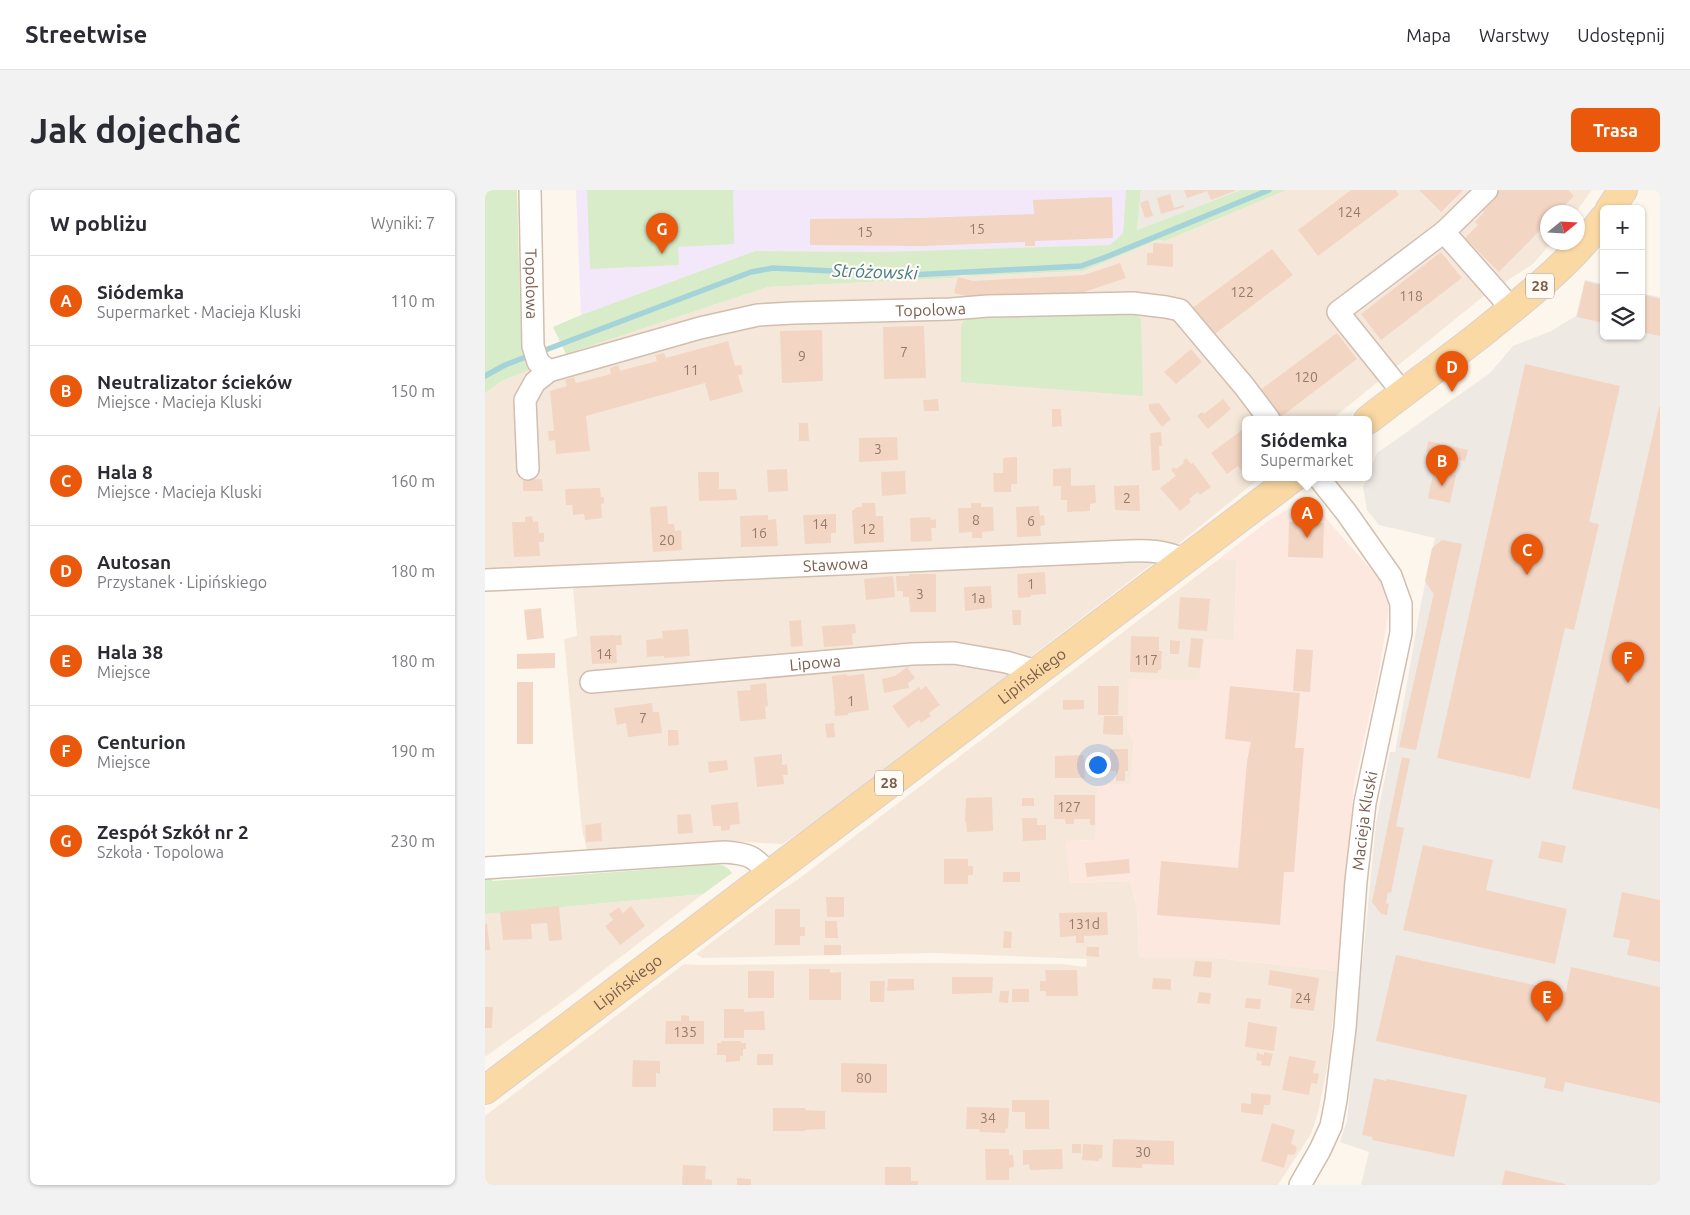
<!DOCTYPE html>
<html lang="pl">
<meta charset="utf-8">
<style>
body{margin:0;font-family:Ubuntu,sans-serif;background:#f2f2f3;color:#2b2b33}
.controls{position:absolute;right:15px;top:15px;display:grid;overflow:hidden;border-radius:8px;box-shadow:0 1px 4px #0004}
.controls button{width:45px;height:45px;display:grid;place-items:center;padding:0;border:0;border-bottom:1px solid #e1e1e2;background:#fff;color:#2b2b33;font:25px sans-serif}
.compass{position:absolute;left:1055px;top:15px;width:45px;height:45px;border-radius:50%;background:#fff;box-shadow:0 1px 4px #0004;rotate:72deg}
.you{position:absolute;left:612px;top:574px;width:18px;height:18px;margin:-12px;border:4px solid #fff;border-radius:50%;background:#1a73e8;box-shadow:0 0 0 8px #1a73e833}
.badge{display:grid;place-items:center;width:32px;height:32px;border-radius:50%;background:#ea580c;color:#fff;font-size:16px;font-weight:700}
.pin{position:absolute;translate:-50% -41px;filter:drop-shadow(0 1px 2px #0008)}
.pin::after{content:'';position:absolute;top:26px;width:18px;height:15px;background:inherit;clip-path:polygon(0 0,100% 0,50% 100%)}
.popup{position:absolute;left:757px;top:226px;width:130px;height:65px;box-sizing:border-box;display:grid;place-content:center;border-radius:8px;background:#fff;filter:drop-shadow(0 1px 4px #0005);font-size:16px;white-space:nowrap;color:#7c7c81}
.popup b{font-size:19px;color:#2b2b33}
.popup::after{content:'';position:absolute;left:50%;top:100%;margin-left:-10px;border:10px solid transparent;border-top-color:#fff}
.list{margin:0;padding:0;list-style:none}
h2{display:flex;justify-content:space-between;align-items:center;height:65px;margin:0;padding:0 20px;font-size:21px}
h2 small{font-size:16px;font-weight:400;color:#7c7c81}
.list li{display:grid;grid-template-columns:32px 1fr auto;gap:15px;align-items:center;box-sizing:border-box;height:90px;padding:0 20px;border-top:1px solid #e1e1e2}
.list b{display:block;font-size:19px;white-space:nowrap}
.list p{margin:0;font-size:16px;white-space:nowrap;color:#7c7c81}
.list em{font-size:16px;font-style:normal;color:#7c7c81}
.icon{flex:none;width:28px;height:28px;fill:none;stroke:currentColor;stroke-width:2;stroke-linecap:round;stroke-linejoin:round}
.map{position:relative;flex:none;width:1175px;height:995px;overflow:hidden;border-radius:8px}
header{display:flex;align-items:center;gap:30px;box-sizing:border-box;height:70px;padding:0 25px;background:#fff;border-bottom:1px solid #e1e1e2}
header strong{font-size:24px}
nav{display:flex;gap:28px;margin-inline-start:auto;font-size:18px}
.intro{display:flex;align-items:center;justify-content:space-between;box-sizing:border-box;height:120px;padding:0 30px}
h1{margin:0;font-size:35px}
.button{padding:12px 22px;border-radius:8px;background:#ea580c;color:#fff;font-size:18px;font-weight:700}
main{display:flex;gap:30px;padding:0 30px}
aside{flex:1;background:#fff;border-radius:8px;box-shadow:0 1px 4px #0004}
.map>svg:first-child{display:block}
</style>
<header>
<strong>Streetwise</strong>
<nav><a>Mapa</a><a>Warstwy</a><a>Udostępnij</a></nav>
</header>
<div class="intro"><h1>Jak dojechać</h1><a class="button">Trasa</a></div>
<main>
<aside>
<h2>W pobliżu<small>Wyniki: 7</small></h2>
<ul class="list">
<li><span class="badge">A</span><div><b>Siódemka</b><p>Supermarket · Macieja Kluski</p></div><em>110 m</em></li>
<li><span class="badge">B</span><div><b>Neutralizator ścieków</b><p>Miejsce · Macieja Kluski</p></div><em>150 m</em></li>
<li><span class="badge">C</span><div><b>Hala 8</b><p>Miejsce · Macieja Kluski</p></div><em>160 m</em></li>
<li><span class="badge">D</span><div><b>Autosan</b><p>Przystanek · Lipińskiego</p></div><em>180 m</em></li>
<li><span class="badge">E</span><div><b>Hala 38</b><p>Miejsce</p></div><em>180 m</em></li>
<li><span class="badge">F</span><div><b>Centurion</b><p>Miejsce</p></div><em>190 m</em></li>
<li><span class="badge">G</span><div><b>Zespół Szkół nr 2</b><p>Szkoła · Topolowa</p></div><em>230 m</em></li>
</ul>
</aside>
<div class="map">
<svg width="1175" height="995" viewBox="0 0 1175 995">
<rect width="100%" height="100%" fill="#fdf6ec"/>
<path fill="#f5e8da" d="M802,0H1107L1091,22H1062V52L1066,53L1048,74L1000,105L847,229H761V287H776L692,355L543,469L385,594L298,654L241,651L102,661L97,640L79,449L92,446L88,397L0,383V203L17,191L81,164L283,97L467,88L477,85L488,86L598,81L673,50L680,51Z
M734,369H752L749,450L714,490L642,538L649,553L646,593L611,650L581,651L585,693L645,691L652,717L654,768H731L853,781L844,868L833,923L826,944L793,995H0V926L199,774L215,775L434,773L576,774L601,777L602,769L450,763L217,768L211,764L295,701L312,690Z
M218,704L74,814L0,867V724Z"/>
<path fill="#fde8e0" d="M823,308L898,393L904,419L893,487L869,595L853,781L731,768H654L652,717L645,691L585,693L581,651L610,650L612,596L646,593L649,553L642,538L644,489L714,490L720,449L749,450L752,370L734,369L783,331Z"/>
<path fill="#efe9e4" d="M656,0H756L652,40Z
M1100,90L1119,94V146H1156V103L1175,107V995H876L884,962L855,952L862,931L891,633L905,562H910L936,413L950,348L894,335L882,320L878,297L892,263L1005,183L1028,156L1066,141L1091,126Z"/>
<path fill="#f3e8fa" d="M91,0H641L638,43L625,55L393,62L270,61L96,125Z"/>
<path fill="#d8ecc9" d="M0,0H32L36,147L44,180L17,191L0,203Z
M102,0H248L249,54L193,57L194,75L105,79Z
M641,0H656L652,40L756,0H802L680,51L673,50L598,81L488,86L477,85L467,88L283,97L81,164L68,137L96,125L270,61L393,62L625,55L638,43Z
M649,124L656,129L658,206L476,192V135L480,129Z
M223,675C235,675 239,673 247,683L218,704L0,724V684L8,691Z"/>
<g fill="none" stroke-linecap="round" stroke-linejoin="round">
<path stroke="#a5d3da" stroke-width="5.5" d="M55,162L266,82L288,78L426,85L596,76L621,67L784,0
M0,186L20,175L46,165"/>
</g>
<path fill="#f3d5c3" d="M699,0H752L726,10L722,1L702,8Z
M866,0H911L914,5L833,66L813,40Z
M934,0H978L956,22Z
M1014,0H1083L1089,6L1073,22H1062V33L1014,82L980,48L993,35L990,32L999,22L996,18Z
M685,4L689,18L699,15V17L676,24L672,8Z
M627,7L628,48L550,51V56H540V52L436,56L325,55V29L434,28L549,24L548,10Z
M663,10L668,26L660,28L655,13Z
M668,53L688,54V77L662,75V63H668Z
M787,59L808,85L727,146L706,119Z
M956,62L977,88L896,150L876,124Z
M635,73L641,88L599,102L489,108L469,103L473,87L488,91L599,85Z
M1100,91L1119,96V133L1092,127Z
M1156,104L1175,109V146L1156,142Z
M439,136L441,188L399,189L398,137Z
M337,140L338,191L297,193L295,141Z
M852,143L872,169L793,229L770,204Z
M243,151L250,176L256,175L258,184L253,185L258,202L225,211L220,193L101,226L105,261L71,264L70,250L64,251L63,241H69L65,201L82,196L80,190L89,187L91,193L126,184L125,178L133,175L135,181L172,171L170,165L179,163L181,168Z
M706,159L717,172L691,194L679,182Z
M1040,174L1135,196L1104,332L1114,334L1089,440L1080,438L1045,589L952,568Z
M453,209L454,221H439L438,210Z
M738,209L746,219L723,239L712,226L717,222L719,224Z
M674,213L686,229L677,237L664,220V214Z
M1174,217H1175V619L1087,599Z
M567,219H576L577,236L567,237Z
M314,233H323L324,251H314Z
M757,240L761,245V277L756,280L753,276L742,284L726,263Z
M676,242L677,256H674L675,280L667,281L665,243Z
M412,247L413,270L374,272V248Z
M943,251L983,260L980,271L941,262Z
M532,267V294H526V302H509L508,283H518V268Z
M701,268L706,274L708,273L726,297L715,305L713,302L704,309L706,312L695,321L675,298L691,286L686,280L689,277L691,279L699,273L698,271Z
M586,278V296L610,295L611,313L605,314V321L582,322V310H576V296H568V279Z
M302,279L303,301L283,302L282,280Z
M949,280L971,285L965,313L943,308Z
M420,281L421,304L397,306L396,282Z
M213,282H234V299H251L252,310L214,311Z
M57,289L58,301H38V290Z
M654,295L655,321L630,320L629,296Z
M115,298L116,307H119V313L116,314L117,328L100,330L99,324L88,325L87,315H81L80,299Z
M377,313H390L391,326H398L399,352L369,354L367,321L372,317H377Z
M486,313H496V317H508L509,341L497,342V348H487V342L474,343L473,318H486Z
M182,316L183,334H189L190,341L196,340L197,360L168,362L165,317Z
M554,316L555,326L559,325L560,335L555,336L556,346L532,347L531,317Z
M351,324V343H346V353L320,354L318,325Z
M283,325V330L291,329L293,356L256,357L255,326Z
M47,326L48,332L53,331L54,343H59V352H54L55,366L29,367L27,332H40V327Z
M445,327L446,330L451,329V338H446L447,351L426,352L425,328Z
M804,332L839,333L838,368L803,367Z
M957,350L977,354L931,560L914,557L949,403L947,402L940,391L947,358Z
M560,382L561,404L546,405V407L533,408L532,384Z
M424,384H451V422H425L424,407H418V401H412L411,386H424Z
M408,386L410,407L381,410L379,389Z
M506,396L507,418L480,421L479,397Z
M695,407L725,409L722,441L693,439Z
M56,418L59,448L42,450L39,420Z
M527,420H536V435H528Z
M316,430L318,456L306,457L304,431Z
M370,434L371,443L367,444L368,455L339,457L337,436Z
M203,439L205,466L179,468V466L162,467L161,450L178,448L177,441Z
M130,445V446L136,445L137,455H131L132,473L107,474L105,446Z
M646,446L674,447V461H677L676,480H673V483L645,482Z
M706,448L718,449L715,478L703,477Z
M685,450L695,451L694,464H685Z
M811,459L828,460L825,502L808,501Z
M70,463V478L32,479V464Z
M422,477L430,488L423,493L424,498L399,503L397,489L410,486Z
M362,484V486L379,484L384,520L363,523V525L350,526L349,520H350L347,486Z
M32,492H48V554H32Z
M281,493L283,516L280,517L281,529L255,531L252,501L266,500L265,495Z
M441,496L455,515L444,523L446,526L436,533L434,530L423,538L407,516L434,497L436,500Z
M613,496H634L633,525H613Z
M745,496L815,503L810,558H819L809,682H799L795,735L672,725L676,671L753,678L762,571L766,552L740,549Z
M578,510H599V519L578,520Z
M167,513L168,522H174L177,543L143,547L141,533L132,535L129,518Z
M619,526H638V545L618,544Z
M349,533L350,547L342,548L340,534Z
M183,540H193L194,555L183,556Z
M625,559H643V581H640V591H631V581H625Z
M297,564V575L302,574L303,585H298L299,594L272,597L269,567Z
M599,565L600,588H570V566Z
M917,567L925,569L911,636L919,638L906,703L903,702L901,713L904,714L902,725L896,724L887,712Z
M242,570L243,580L224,583L223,572Z
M569,605H610V635H605V629H589V634H581L580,629H569Z
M507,607L508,641L482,642L481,632H480L481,608Z
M537,608H549V616H537Z
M253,612L255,634L245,635V640L236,641V636H228L226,615Z
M206,624L208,643L193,644L192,625Z
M537,628H552V635H561V650L538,651Z
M116,633L117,651L101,652L100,635Z
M1057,651L1081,656L1077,673L1053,668Z
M938,655L1008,670L1001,700L1082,719L1070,774L918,740Z
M459,669H483V676H488V685H483V694H459Z
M644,669L645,683L602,687L600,673Z
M518,682H535V692H518Z
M1137,702L1175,710V772L1142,765L1145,750L1128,747Z
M341,707H359V727H342Z
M74,716L77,750L64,751L62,733L46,734L47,749L18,750L15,722Z
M146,716L160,736L135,755L120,736L128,730L124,724L134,717L138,723Z
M290,719H315V737H320V746H315V755H290Z
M622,722L623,745L599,746V753H591V746L575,747L574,723Z
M340,731H352L353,748H340Z
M0,734H2L5,760H0Z
M519,741L527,742L526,758H518Z
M339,755H356V765H339Z
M602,757H614V767L601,766Z
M911,765L1081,802L1086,777L1175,797V913L1080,892L1078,902L1059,898L1061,888L891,851Z
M710,771L727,772L726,788L708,786Z
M324,779H345V783L356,782V810H324Z
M560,780H592L593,806H561V801H555V791H561Z
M785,780L834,788L829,821L805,818L807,799L783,795Z
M263,781H289V808H263Z
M467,787H508L507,803L467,804Z
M668,788L686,789V800L667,799Z
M403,789H429V800L402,801Z
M385,791H400L399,812H385Z
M527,799H544V812H527Z
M515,801H524L523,813L514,812Z
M714,802L726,803L725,814L712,813Z
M761,808L776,809L775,819L760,818Z
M0,817H8L7,838H0Z
M239,819H259V822L279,821L280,840H259V848H239Z
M196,825L204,826V831H219V854H180L181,831H196Z
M763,832L792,837L789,861L760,857Z
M236,851H256V853H261V859H258V866H255V871L241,872V865H232V853H236Z
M779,862L788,864L785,876L776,875L777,871L771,870L772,863L779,865Z
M272,864H288V875H272Z
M804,866L831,871L828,883L834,884L832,894L826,893L824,905L797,900Z
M148,870L175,871V884L171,883V897H147Z
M356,873L402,874V903L356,902Z
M889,888L901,891L902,889L982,905L969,967L887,950L888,947L877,945Z
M766,903L786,905L785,915H779L778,925L756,922V913L766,914Z
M527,910H564V939H540V922H527Z
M482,917L524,918L523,939L521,938L520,943L495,942L494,939H481Z
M288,918H320V920L340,921V939L320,940V941H288Z
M787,933L810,940L806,954L809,955L812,958L810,964L806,965L803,964L799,978L776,971Z
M628,949L689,951V975L657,974V978L627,977Z
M587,954H596V963H587Z
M598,954L618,955L617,969L614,968V971L597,970Z
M500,959H524V965H528L529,977L524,978V990H501Z
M577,959L578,979L545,980L544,974L538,975V960Z
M198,975L221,976L220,989L227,990V995H197Z
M400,977H426V991H433V995H400Z
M1020,980L1080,994V995H1017Z
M252,988L266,989V995H252Z"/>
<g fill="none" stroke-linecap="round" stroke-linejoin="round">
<g stroke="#d1beb0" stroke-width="24">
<g id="street">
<path id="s1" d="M45,0L48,156L53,172L64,181L215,138L273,125L308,123L466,119L503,116L648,113L681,117L695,120L759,196L784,229"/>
<path d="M959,42L1002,0"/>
<path d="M918,203L853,122L959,42L1027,119"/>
<path d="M43,279L40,210L50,192L64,181"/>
<path id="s2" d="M0,390L643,361C664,360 681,361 700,370"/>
<path id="s3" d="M106,492L427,464L469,463L521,472L552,481"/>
<path d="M0,678L240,662C265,664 268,666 285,684"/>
<path id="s4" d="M815,995L835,960L846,936L851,910L860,838L871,691L880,613L916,443V414L906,386L861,322L833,287"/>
</g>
</g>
<g stroke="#dad1cd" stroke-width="30">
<g id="primary">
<path d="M1125,19L1138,0"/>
<path d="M883,230C919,202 956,175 992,147C1037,111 1084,75 1119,28"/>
<path id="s5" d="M0,900L809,287"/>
</g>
</g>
<use href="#street" stroke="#fff" stroke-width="21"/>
<use href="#primary" stroke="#fbd9a5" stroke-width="28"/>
</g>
<g text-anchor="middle" stroke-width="4.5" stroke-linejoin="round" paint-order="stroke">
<g font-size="14" fill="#987a6a">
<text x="864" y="27">124</text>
<text x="492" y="44">15</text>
<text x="380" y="47">15</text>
<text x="757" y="107">122</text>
<text x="926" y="111">118</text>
<text x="419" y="167">7</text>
<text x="317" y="171">9</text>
<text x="206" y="185">11</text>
<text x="821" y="192">120</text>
<text x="393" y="264">3</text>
<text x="642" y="313">2</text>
<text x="491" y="335">8</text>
<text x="546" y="336">6</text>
<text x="335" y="339">14</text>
<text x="383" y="344">12</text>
<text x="274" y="348">16</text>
<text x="182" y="355">20</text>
<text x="546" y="399">1</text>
<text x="435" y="409">3</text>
<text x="493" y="413">1a</text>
<text x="119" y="469">14</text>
<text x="661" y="475">117</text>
<text x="366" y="516">1</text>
<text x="158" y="533">7</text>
<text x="584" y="622">127</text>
<text x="599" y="739">131d</text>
<text x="818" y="813">24</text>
<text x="200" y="847">135</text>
<text x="379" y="893">80</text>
<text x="503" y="933">34</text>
<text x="658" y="967">30</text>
</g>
<g fill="#fffaf3" stroke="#a28b7f" stroke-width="1">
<rect x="1041" y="83.5" width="28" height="25" rx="4"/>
<rect x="390" y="580.5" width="28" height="25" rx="4"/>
</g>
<g font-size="15" font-weight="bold" fill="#7a5c4d">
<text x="1055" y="101">28</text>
<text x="404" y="598">28</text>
</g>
<g font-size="16" fill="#7a5c4d" stroke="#fffaf3">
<text dy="6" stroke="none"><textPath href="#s1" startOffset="94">Topolowa</textPath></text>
<text dy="6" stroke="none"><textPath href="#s1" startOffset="576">Topolowa</textPath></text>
<text dy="6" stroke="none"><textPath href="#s2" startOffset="351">Stawowa</textPath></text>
<text dy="6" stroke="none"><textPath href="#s3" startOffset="225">Lipowa</textPath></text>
<text dy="6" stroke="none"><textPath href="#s5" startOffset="686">Lipińskiego</textPath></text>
<text dy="6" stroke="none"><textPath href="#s4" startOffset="374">Macieja Kluski</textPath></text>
<text dy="6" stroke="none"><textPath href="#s5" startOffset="179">Lipińskiego</textPath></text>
</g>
<g font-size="18" font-style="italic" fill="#437c86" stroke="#fffaf3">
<text transform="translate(390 82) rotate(2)" y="6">Stróżowski</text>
</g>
</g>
</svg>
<div class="controls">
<button>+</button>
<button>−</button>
<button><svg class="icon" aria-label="layers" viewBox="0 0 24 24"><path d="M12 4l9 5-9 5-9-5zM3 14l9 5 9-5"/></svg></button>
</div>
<svg class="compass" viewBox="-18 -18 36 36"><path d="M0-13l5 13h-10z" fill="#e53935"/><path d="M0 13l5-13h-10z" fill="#7c7c81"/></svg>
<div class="you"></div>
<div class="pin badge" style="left:822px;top:348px">A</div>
<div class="popup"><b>Siódemka</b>Supermarket</div>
<div class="pin badge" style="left:957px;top:296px">B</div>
<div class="pin badge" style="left:1042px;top:385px">C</div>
<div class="pin badge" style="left:967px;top:202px">D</div>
<div class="pin badge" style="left:1062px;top:832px">E</div>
<div class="pin badge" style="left:1143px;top:493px">F</div>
<div class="pin badge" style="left:177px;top:64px">G</div>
</div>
</main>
